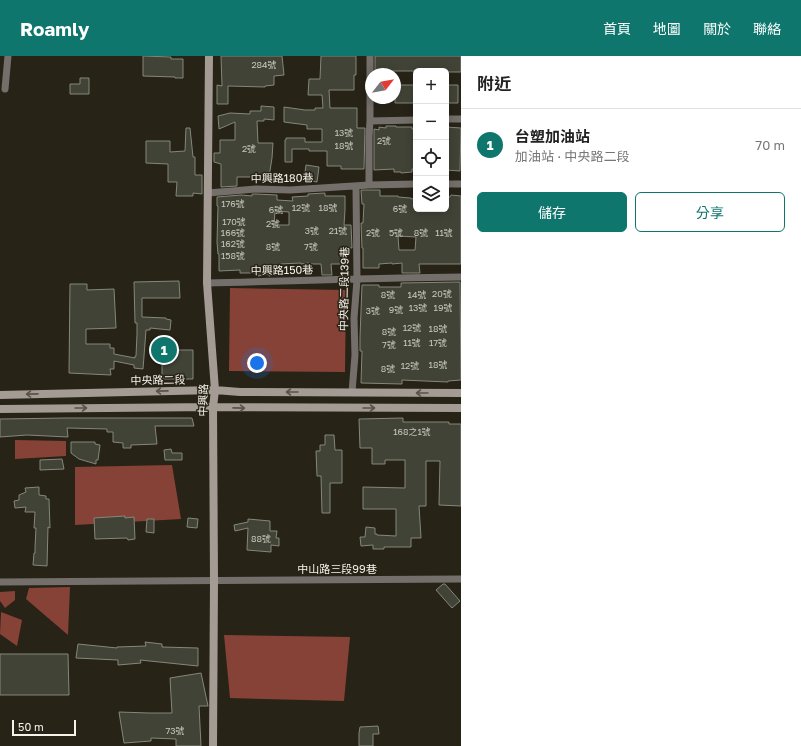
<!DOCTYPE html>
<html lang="zh-TW">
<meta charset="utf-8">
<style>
body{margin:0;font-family:"Golos Text","Noto Sans TC",sans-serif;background:#f6f6f6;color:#222}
.controls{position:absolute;right:12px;top:12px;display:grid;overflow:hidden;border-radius:6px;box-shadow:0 2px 10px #0003}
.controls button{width:36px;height:36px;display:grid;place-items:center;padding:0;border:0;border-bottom:1px solid #e0e0e0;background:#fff;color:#222;font:20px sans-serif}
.compass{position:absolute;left:365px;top:12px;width:36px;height:36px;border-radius:50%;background:#fff;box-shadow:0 2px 10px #0003;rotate:59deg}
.scale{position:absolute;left:12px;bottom:10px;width:64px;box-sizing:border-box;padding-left:4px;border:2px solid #f7f3eb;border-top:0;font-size:11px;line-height:14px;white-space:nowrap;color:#f7f3eb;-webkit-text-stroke:3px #272317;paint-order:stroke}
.you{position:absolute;left:257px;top:307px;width:14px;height:14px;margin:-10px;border:3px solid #fff;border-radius:50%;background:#1a73e8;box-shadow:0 0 0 6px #1a73e833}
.badge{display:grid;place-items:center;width:26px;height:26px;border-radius:50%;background:#0f766e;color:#fff;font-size:13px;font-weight:700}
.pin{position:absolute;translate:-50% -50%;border:2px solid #fff;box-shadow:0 1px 4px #0006}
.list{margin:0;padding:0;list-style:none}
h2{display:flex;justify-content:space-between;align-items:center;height:52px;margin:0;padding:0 16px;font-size:17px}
h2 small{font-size:13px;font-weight:400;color:#767676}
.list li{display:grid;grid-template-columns:26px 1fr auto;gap:12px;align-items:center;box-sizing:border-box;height:72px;padding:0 16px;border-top:1px solid #e0e0e0}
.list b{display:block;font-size:15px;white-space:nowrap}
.list p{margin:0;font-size:13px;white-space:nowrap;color:#767676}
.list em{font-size:13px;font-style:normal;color:#767676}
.actions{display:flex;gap:8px;padding:12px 16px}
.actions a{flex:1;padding:9px 0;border:1px solid #0f766e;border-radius:6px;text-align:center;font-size:14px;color:#0f766e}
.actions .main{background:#0f766e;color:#fff}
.icon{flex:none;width:22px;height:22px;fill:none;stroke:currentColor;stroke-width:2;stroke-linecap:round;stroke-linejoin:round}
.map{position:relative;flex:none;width:461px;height:690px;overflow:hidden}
header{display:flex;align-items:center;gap:24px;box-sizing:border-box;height:56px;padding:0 20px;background:#0f766e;color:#fff}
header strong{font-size:19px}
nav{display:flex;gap:22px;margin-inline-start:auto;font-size:14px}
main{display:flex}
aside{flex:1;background:#fff}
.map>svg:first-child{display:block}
</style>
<header>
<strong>Roamly</strong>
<nav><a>首頁</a><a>地圖</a><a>關於</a><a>聯絡</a></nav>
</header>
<main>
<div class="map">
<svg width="461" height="690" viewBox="0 0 461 690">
<rect width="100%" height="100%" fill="#272317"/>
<path fill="#864236" d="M230,232L346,234L345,316L229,315Z
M15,384L66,385V400L15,403Z
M172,409L181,463L75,469V411Z
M70,531L68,579L26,543L29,532Z
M15,535V544L5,552L0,545V536Z
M1,556L22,564L17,590L0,578Z
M224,579L350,581L344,645L230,642Z"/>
<path fill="#404336" stroke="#848879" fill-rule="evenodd" d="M143,0L171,1V3H183V22H175V21L143,20Z
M221,0H282L284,19L274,20V29L265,30V31L228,30V48H217V29L222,30Z
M321,0H356V19H354V34H329L330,52H357V72H365L364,113H341V110H327V95H309V93H292V106H285V84H286V82H305V86H322V73H307V69L284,66V51L305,54H315V52H323L322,39H308L309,23H320Z
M375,0H461V16H446V15H375Z
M80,22H89V38H70V28H80Z
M395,29H416V47H395Z
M446,29H458V47H446Z
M261,50L274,51V64L264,63V65H257L258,87H273L272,102L269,121L252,119V121H237V130L221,131V108L214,106V97H220V84H235V66L219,73L218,60L230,57L250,58V55H261Z
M386,70H396V71H412V73H416V113H412V116L401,117V116H394V113L374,114V73L379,74V71L386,72Z
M446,71L461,72L460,115L446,114Z
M186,72H190L193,101H195V119H202V138L193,137V140H176L177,126H168V108L146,107V85H170V96L185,95Z
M306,109L319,111L317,126L304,124Z
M361,134H380V140H398V141L411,142V143L416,142V153H446V141H450L451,139L461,140V208H419L420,217H402V207L392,208V207L379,208V212H363V192H362L361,167H363L364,148H362ZM398,180L416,181L415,194H399Z
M325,137V140H345V154L344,169H351L352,192L343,191V208H331L332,219H322L321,208H309V207L301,208V207L280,208H279L280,218L269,220V218L258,220L257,217H240V214L219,215V198H218L217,186L218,150H217V141L241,139L252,140V138H256L277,139V144L293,145L292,141L308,140V138ZM275,155L289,156V169H274Z
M179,225L180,242H142V261L166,262V263L171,264L170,274L150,272V274H146L143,313L134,312V309L114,305V313H110L111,319L69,317L70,228H87V234L114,233L116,272L86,273V288H110V292H114V298L135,302V300H136L137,278V267H135L134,226Z
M460,226L461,324L448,325V326L402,324V328L361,327L362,295H360V281L362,229H379V231H401V227Z
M162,294H193V323H162Z
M66,362H192L194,370H155L157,388L131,389V392H123V387L113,386V376H107V373L67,372L68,381L27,379L0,381V363Z
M403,362V366H449V368H461V450L439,449L440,405H426V450H419L421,482H411V491H384V493H373V489L361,490L360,481H365L366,471L375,472V478H377V479L396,480V453H363V431L405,432V404H385V408H372V392H360L359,363Z
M325,379H334L335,394H342V427H330V457H322L321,420H317L316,395H320V389H325Z
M71,386H95V388L100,389L98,404H96V408L79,403L71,397Z
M171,393L172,397H182V404H165L164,394Z
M62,403L64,413L40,414V404Z
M39,431V439L46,440V443H49L50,472L48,471L47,510L33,509L34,497H35V491L36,472H34L35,456H25L26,451L15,452L14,445L19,444V439L26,436L25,432Z
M125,460V462L134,461L135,483L128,484L127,482L95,483L94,462Z
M188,462L198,463L197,472L187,471Z
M147,463H154V477L146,476Z
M248,463L270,465V475H277L276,482H279V490L271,489V496L247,494L248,472L235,475L234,469L248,466Z
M443,528H445L460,545L452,552L436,534Z
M145,586L162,588V591L198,592V610L140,604L141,607L118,609V604L76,602L78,588L117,592V591L146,590Z
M0,598H68L69,639H0Z
M201,617L208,650H199L201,690H176V683L151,682V685L124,687L119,656L149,657H172L170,622Z
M378,670L379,678H373V690H359V677L360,671Z"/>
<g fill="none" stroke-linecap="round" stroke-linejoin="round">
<path stroke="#756f6b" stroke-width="7" d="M5,33L8,0
M446,63H461
M370,65L416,64
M446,128H461
M369,129V81L370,65V0
M208,137L256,133L290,134L369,129L416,128
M207,227C292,225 376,222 461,221
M352,336L355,299L354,262L357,224L356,131
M0,526L461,523"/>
<path stroke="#a49b94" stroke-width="8" d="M209,0L207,227L215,334L213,351L214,524L213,690
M0,339L215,334L240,336L461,337
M0,353L213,351L461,352"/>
</g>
<defs><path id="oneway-shaft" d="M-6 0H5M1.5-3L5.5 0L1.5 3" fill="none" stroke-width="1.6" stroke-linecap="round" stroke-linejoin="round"/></defs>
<g stroke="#595349">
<use href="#oneway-shaft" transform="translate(162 335) rotate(179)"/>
<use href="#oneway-shaft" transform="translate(292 336) rotate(-180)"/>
<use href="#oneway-shaft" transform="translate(422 337) rotate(-180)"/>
<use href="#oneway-shaft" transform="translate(32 338) rotate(179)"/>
<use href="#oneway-shaft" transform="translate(81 352)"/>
<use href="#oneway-shaft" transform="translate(239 352) rotate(1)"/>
<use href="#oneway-shaft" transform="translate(369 352)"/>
</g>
<g text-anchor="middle" stroke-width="3" stroke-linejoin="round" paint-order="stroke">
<g font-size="9" fill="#c9c7be">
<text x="264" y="12">284號</text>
<text x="344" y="80">13號</text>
<text x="384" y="88">2號</text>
<text x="344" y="93">18號</text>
<text x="249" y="96">2號</text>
<text x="233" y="151">176號</text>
<text x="301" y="155">12號</text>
<text x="328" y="155">18號</text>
<text x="400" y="156">6號</text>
<text x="276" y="157">6號</text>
<text x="234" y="169">170號</text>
<text x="273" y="171">2號</text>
<text x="312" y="178">3號</text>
<text x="338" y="178">21號</text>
<text x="233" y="180">166號</text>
<text x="373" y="180">2號</text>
<text x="396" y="180">5號</text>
<text x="421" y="180">8號</text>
<text x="444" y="180">11號</text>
<text x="233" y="191">162號</text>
<text x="273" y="194">8號</text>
<text x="311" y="194">7號</text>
<text x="233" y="203">158號</text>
<text x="442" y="241">20號</text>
<text x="388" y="242">8號</text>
<text x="417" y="242">14號</text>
<text x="418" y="255">13號</text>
<text x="443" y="255">19號</text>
<text x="396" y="257">9號</text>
<text x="373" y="258">3號</text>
<text x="412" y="275">12號</text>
<text x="438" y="276">18號</text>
<text x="389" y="279">8號</text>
<text x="412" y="290">11號</text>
<text x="438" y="290">17號</text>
<text x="389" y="292">7號</text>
<text x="438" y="312">18號</text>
<text x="410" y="313">12號</text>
<text x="388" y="316">8號</text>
<text x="412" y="379">168之1號</text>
<text x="261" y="486">88號</text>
<text x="175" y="678">73號</text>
</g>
<g font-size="11" fill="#f7f3eb" stroke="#272317">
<text transform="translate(282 122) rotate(-1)" y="4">中興路180巷</text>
<text transform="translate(282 214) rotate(-1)" y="4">中興路150巷</text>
<text transform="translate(344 233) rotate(-89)" y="4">中央路二段139巷</text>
<text transform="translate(158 324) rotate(-1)" y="4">中央路二段</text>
<text transform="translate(203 344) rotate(-88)" y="4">中興路</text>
<text x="337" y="517">中山路三段99巷</text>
</g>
</g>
</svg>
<div class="controls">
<button>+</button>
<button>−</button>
<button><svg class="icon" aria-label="locate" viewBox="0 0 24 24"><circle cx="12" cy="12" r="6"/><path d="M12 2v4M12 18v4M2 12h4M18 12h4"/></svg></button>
<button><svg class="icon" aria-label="layers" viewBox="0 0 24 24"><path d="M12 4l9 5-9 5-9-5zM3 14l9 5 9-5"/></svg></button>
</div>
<svg class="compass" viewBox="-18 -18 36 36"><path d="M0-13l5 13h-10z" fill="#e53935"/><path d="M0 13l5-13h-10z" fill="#767676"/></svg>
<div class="scale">50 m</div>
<div class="you"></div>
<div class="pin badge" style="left:164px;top:294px">1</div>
</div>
<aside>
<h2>附近<small></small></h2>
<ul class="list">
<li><span class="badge">1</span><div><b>台塑加油站</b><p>加油站 · 中央路二段</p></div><em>70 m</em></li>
</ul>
<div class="actions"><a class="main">儲存</a><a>分享</a></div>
</aside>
</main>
